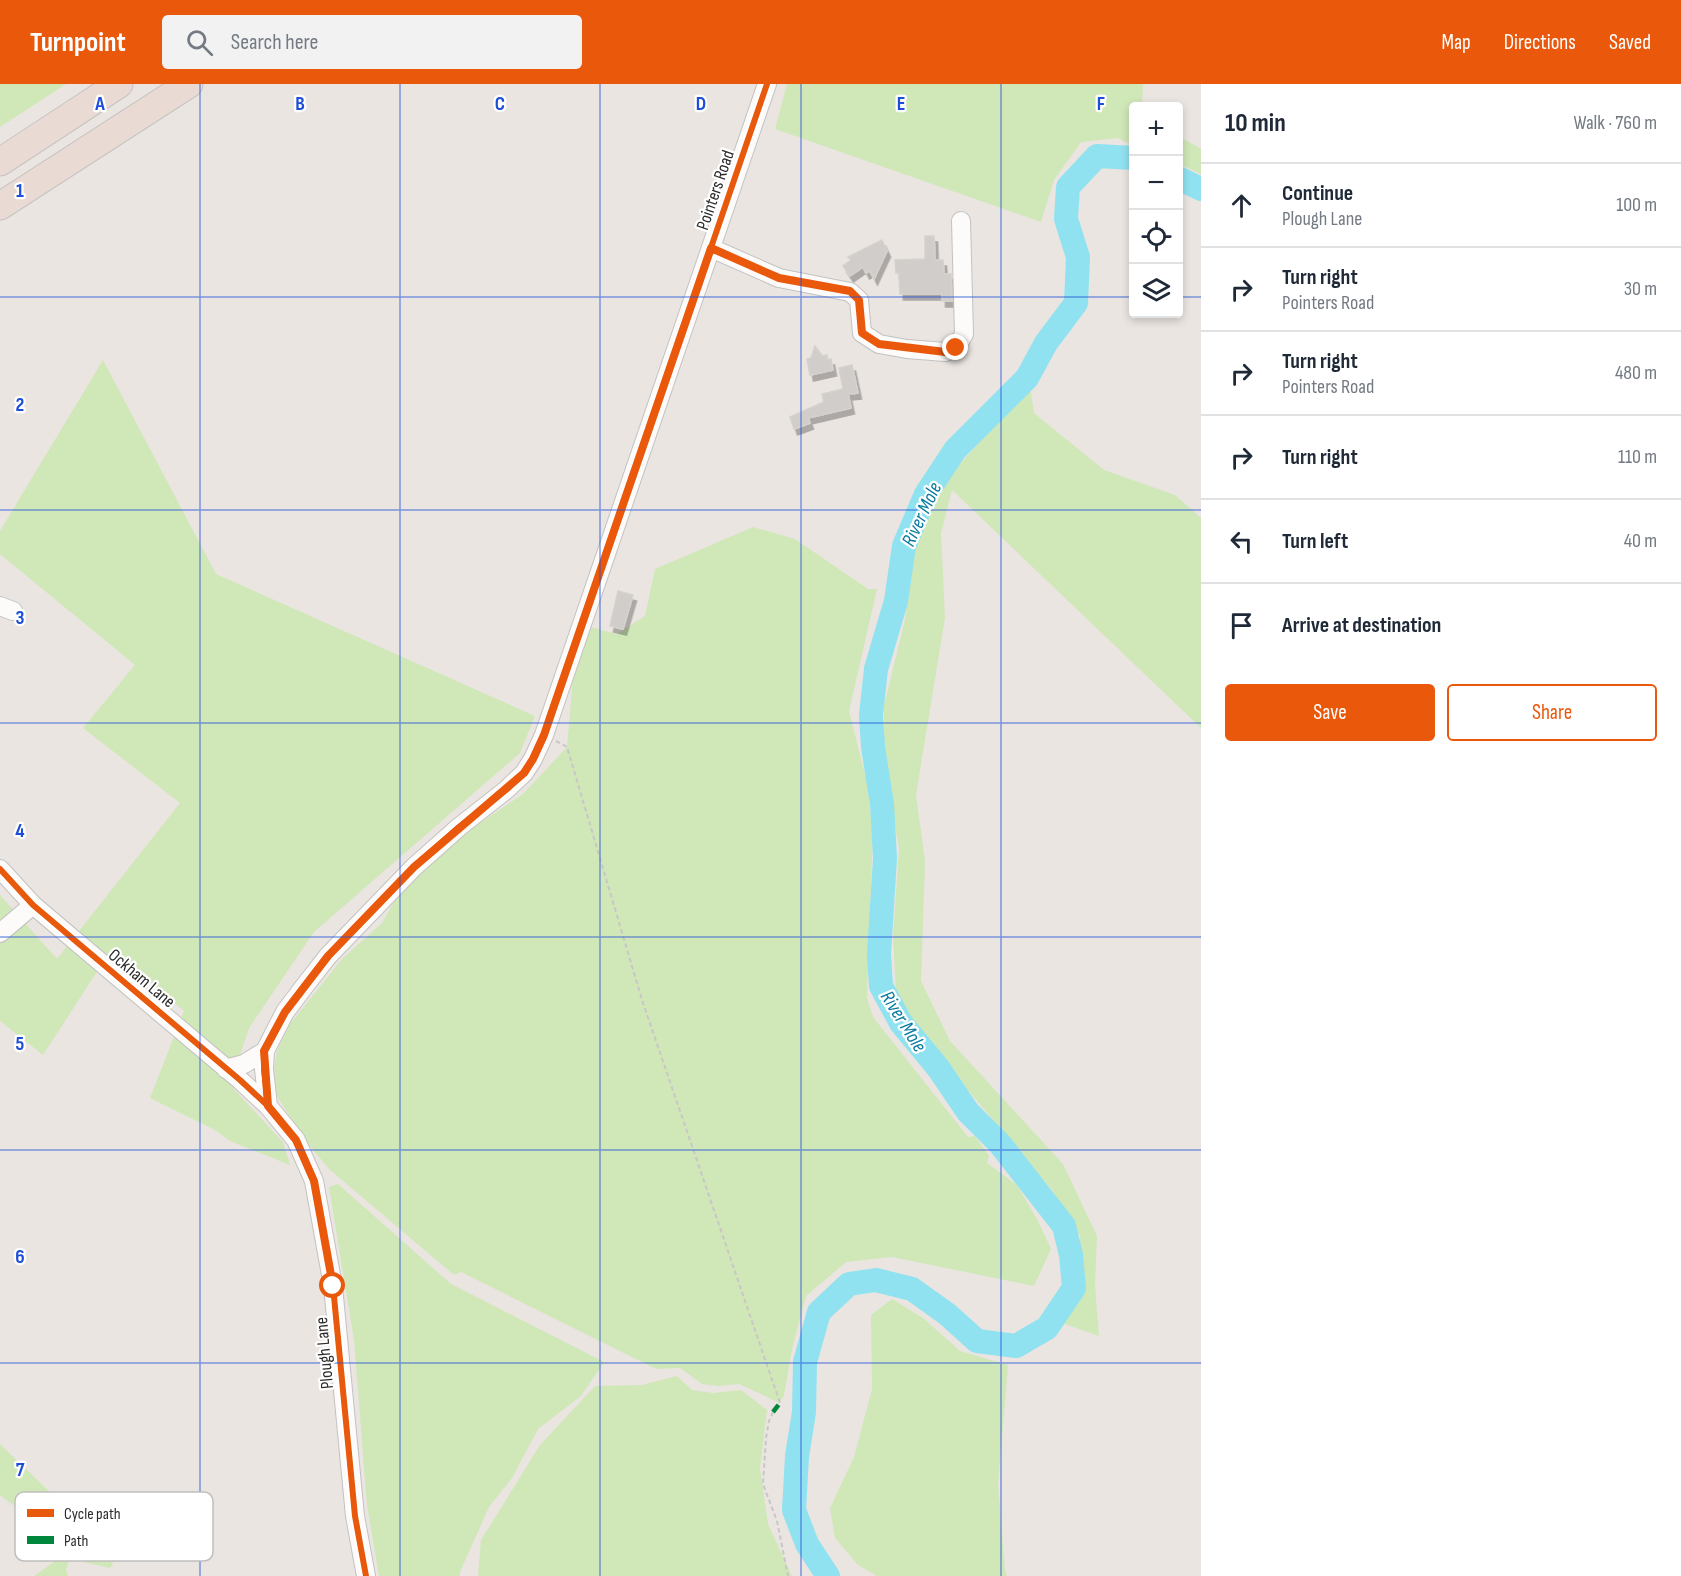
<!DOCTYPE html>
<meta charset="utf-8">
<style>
body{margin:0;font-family:"Sofia Sans Condensed",sans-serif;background:#f2f2f3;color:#1f2937}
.controls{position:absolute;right:18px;top:18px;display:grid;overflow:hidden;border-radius:6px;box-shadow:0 3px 9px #0003}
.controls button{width:54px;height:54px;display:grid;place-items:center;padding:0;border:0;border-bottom:2px solid #e0e1e3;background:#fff;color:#1f2937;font:30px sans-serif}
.stop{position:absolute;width:18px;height:18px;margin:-14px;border:4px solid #ea580c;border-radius:50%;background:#fff}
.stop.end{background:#ea580c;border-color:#fff;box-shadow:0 2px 6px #0008}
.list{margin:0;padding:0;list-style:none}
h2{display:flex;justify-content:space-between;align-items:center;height:78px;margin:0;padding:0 24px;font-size:26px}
h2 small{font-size:20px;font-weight:400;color:#747a83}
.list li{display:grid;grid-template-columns:39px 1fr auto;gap:18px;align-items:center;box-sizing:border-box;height:84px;padding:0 24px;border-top:2px solid #e0e1e3}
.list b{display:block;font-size:22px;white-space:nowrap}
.list p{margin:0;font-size:20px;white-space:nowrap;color:#747a83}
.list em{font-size:20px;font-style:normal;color:#747a83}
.actions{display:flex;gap:12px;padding:18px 24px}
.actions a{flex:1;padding:14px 0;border:2px solid #ea580c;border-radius:6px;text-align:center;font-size:21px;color:#ea580c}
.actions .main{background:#ea580c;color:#fff}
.icon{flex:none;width:33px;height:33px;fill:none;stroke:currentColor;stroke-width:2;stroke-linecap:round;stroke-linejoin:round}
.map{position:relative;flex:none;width:1201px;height:1492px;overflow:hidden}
header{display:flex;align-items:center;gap:36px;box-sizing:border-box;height:84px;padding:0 30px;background:#ea580c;color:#fff}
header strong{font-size:28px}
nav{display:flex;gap:33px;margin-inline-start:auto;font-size:21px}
.search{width:420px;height:54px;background:#f2f2f3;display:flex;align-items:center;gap:15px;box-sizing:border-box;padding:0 21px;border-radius:6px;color:#747a83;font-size:22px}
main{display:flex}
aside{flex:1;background:#fff}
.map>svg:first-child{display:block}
</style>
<header>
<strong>Turnpoint</strong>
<div class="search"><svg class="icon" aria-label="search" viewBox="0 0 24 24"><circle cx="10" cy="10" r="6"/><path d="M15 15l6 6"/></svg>Search here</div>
<nav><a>Map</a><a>Directions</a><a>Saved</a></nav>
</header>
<main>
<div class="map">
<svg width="1201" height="1492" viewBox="0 0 1201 1492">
<defs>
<filter id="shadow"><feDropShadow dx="3.5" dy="6" stdDeviation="0" flood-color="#0004"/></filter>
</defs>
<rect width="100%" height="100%" fill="#eae5e1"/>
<path fill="#d0e7b8" d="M0,0H66L0,43Z
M787,0H1143L1142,22H1134L1133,61L1117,54L1081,58L1054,96L1041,138L775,45Z
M1179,52L1201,65V90L1179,80Z
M103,276L216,490L535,632L520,669L314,848L249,944L230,1001L283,1058L290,1081L230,1057L215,1046L150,1014L184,927L111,866L43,971L0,937V811L57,875L180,719L83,644L135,581L0,470V447Z
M1030,302L1034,329L1104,386L1175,411L1201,434V644L952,406L941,449L945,534L916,711L925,777L921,897L950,957L1063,1080L1097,1152L1095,1202L1099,1252L1062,1239L1081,1210L1080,1152L1052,1106L914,942L896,906L893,853L899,764L884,682V622L905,536L913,466L942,400Z
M753,443L795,455L868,505H877L849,627L867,698L873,748L867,914L873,933L968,1053L975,1052L989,1072L987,1079L1017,1101L1038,1137L1051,1165L1034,1202L892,1173L846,1178L806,1212L792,1265L784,1311L780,1319L739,1300L718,1302L702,1300L680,1284L656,1285L461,1188L454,1191L329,1085L304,1055L277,1012L274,987L277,967L290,940L342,875L382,839L395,816L449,760L523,710L567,663L573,593L590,543L617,550L645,532L655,485Z
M338,1100L451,1200L604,1278L581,1312L538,1345L512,1394L489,1423L460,1488V1492H379L367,1421L354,1256L329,1103Z
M892,1215L923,1234L960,1267L1008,1281L998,1401L1005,1486L1007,1492H877L858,1481L835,1454L830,1424L854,1373L872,1305L871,1231Z
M677,1292L692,1306L713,1309L741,1306L767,1326L760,1384L768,1440L792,1492H478L481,1456L540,1361L595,1302L642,1301Z
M0,1360L84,1441L101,1450L121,1453L115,1475L110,1484L70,1475L66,1485L68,1492H34L72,1465L0,1411Z"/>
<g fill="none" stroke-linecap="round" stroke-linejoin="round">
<path stroke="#90e2f0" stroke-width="24" d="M1178,94L1201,105
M828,1492L807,1460L794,1426L797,1372L804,1328L805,1278L819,1228L849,1200L876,1196L912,1205L947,1230L977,1257L1016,1262L1047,1244L1074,1204L1071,1171L1064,1142L1000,1060L968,1028L939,985L901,939L881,902L879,870L885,774L882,720L873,663L871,631L876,585L896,517L904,462L926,410L955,366L1027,294L1046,259L1076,219L1078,173L1066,135L1068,103L1097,72L1134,74"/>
</g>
<path fill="#d0cdca" stroke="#d5d1cd" stroke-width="1.5" filter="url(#shadow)" d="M925,152H934L935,176H943L944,190H951L952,217H942V210H900L899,189H896L895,176L925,175Z
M882,156L887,167L874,195L870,187L866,189L863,183L850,192L843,182L851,176L848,173Z
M815,262L822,272L827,271L828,276L831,275L833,286L810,291L807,275L811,274Z
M852,281L858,309L848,310L851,324L808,334L810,339L794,345L790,333L824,318L822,310L843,305L839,284Z
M618,507L633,511L623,545L610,542Z"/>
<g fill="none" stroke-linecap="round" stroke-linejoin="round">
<g stroke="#c3c2c3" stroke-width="20">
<path id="minor" d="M711,164L779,194L850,208L859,216L862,249L879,260L907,265L945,268L956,264L964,250L961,137
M0,522L13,527
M0,785L33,821L240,996L268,1022L296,1056L314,1097L333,1202L355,1432L366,1492
M0,849L33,821
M226,985L244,980L265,967
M268,1022L264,985L265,967L285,928L303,904L328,872L414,783L459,743L506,706L524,689L533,675L544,651L767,0"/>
</g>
<g stroke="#c5c3c2" stroke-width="29">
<path id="highway" d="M0,78L119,0
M0,122L189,0"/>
</g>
<path stroke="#c8c7c7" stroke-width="2" stroke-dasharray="4.5 3" stroke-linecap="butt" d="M556,657L567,663L642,916L780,1319
M773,1328L769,1337L766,1354L763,1400L777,1437L788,1492"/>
<use href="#minor" stroke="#fcfbfa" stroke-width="18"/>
<use href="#highway" stroke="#e9dbd4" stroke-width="27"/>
<path stroke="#00873e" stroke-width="4.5" stroke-dasharray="9 4.5" stroke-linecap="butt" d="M773,1328L780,1319"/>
<g stroke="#fff" stroke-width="10">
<path id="cycleway" d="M0,785L33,821L240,996L268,1022L296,1056L314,1097L333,1202L355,1432L366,1492
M268,1022L264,985L265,967L285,928L303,904L328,872L414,783L459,743L506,706L524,689L533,675L544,651L767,0"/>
</g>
<use href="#cycleway" stroke="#e8590c" stroke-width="6"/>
</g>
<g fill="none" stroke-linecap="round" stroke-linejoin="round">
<path stroke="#ea580c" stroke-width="8" d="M333,1202L314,1097L296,1056L268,1022L264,967L285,928L328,872L414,783L524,689L533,675L544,651L711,164L779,194L850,207L859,216L862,249L879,260L937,267L945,268L956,264"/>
</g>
<path fill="none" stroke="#1d4ed8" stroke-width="1.5" stroke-opacity="0.55" d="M200,0V1492M400,0V1492M600,0V1492M801,0V1492M1001,0V1492M0,213H1134M1178,213H1201M0,426H1201M0,639H1201M0,853H1201M0,1066H1201M0,1279H1201"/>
<g text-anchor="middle" stroke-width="4.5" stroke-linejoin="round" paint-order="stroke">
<g font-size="18" fill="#2b2b2b" stroke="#fff">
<text transform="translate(715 106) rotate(-71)" y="6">Pointers Road</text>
<text transform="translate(142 894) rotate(40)" y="6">Ockham Lane</text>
<text transform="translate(324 1269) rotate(-95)" y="6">Plough Lane</text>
</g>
<g font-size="20" font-style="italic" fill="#067b9f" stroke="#fff">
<text transform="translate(921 430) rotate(-65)" y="7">River Mole</text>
<text transform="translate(904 937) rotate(58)" y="7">River Mole</text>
</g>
</g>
<rect x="15" y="1408" width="198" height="69" rx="9" fill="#fff" stroke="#bfbfbf" stroke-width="1.5"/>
<rect x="27" y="1425" width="27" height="8" fill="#e8590c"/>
<rect x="27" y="1452" width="27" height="8" fill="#00873e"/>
<g font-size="16" fill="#2b2b2b">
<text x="64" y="1435">Cycle path</text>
<text x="64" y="1462">Path</text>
</g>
<g font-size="20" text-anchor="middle" font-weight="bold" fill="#1d4ed8" stroke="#fff" stroke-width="4.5" stroke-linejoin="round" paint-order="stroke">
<text x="100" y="26">A</text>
<text x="300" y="26">B</text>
<text x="500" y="26">C</text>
<text x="701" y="26">D</text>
<text x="901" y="26">E</text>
<text x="1101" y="26">F</text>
<text x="20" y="113">1</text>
<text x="20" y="327">2</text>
<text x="20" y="540">3</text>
<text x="20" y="753">4</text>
<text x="20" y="966">5</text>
<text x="20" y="1179">6</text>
<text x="20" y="1392">7</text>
</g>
</svg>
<div class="controls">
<button>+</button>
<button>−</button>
<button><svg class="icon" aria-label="locate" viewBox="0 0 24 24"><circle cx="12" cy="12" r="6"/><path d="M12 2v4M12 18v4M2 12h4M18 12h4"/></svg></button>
<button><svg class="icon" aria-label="layers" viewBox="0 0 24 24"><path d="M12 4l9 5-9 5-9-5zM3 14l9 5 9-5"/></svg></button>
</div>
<div class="stop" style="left:333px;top:1202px"></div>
<div class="stop end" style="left:956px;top:264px"></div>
</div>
<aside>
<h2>10 min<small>Walk · 760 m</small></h2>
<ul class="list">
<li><svg class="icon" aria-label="ahead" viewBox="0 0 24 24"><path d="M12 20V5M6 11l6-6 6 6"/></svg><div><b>Continue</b><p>Plough Lane</p></div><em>100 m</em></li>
<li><svg class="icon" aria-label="right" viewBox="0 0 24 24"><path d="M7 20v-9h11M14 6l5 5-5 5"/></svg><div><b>Turn right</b><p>Pointers Road</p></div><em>30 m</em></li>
<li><svg class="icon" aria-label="right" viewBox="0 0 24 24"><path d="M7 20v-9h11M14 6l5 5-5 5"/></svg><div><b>Turn right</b><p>Pointers Road</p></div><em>480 m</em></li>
<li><svg class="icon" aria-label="right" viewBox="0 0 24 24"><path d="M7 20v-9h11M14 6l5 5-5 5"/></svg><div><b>Turn right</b></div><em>110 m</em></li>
<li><svg class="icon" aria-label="left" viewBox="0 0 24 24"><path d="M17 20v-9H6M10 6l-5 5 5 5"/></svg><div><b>Turn left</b></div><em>40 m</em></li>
<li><svg class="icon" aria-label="arrive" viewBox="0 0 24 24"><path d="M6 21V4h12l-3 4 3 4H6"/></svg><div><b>Arrive at destination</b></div></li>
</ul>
<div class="actions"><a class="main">Save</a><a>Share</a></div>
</aside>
</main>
